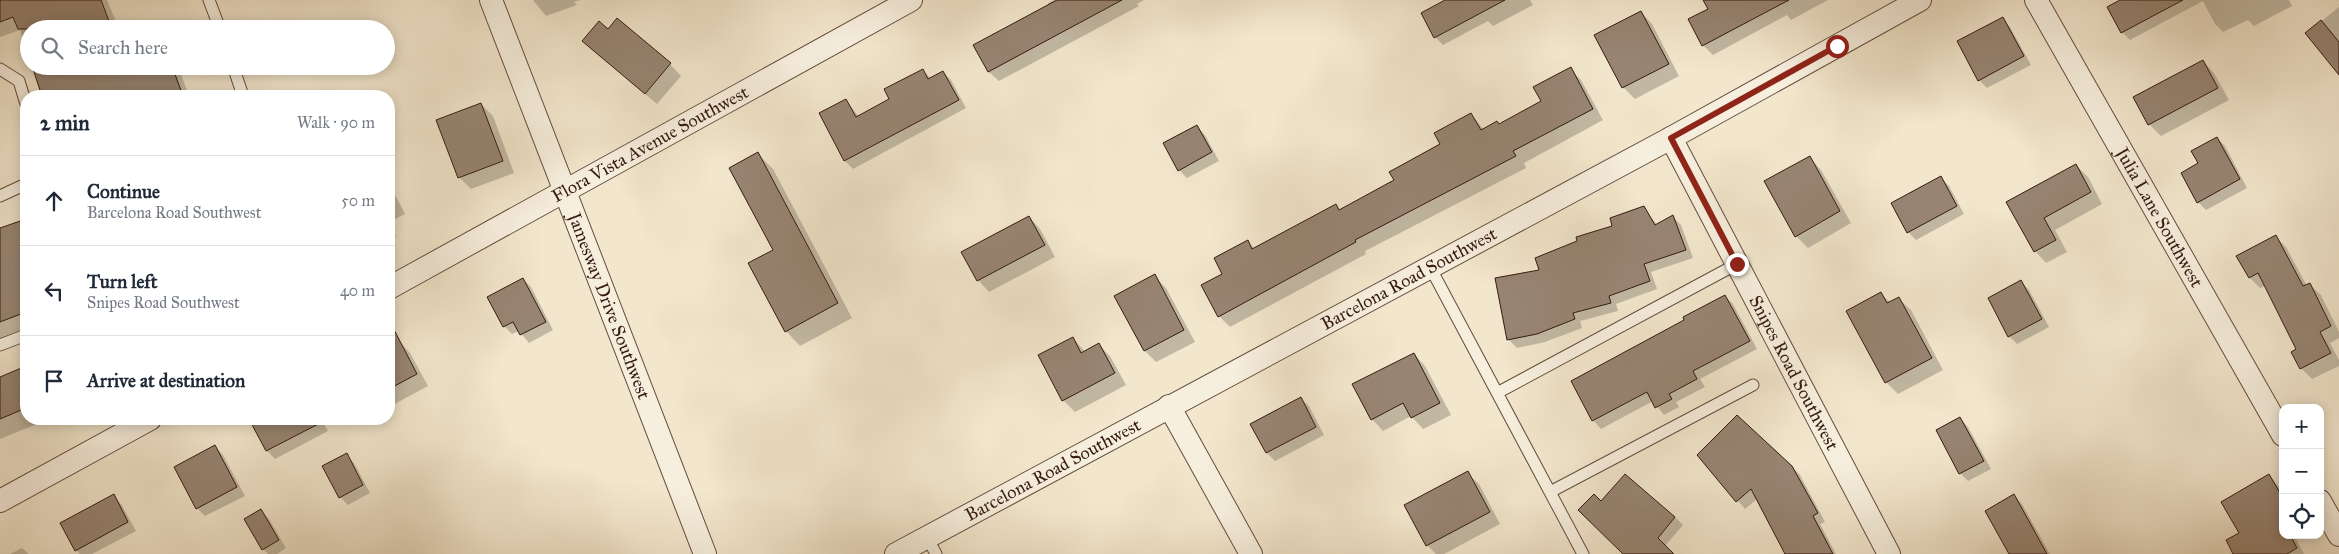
<!DOCTYPE html>
<meta charset="utf-8">
<style>
body{margin:0;font-family:"IM FELL Great Primer",serif;background:#f2f2f3;color:#1f2937}
.controls{position:absolute;right:15px;bottom:15px;display:grid;overflow:hidden;border-radius:10px;box-shadow:0 2px 12px #0003}
.controls button{width:45px;height:45px;display:grid;place-items:center;padding:0;border:0;border-bottom:1px solid #e0e1e3;background:#fff;color:#1f2937;font:25px sans-serif}
.stop{position:absolute;width:15px;height:15px;margin:-11px;border:4px solid #8f2418;border-radius:50%;background:#fff}
.stop.end{background:#8f2418;border-color:#fff;box-shadow:0 1px 5px #0008}
.list{margin:0;padding:0;list-style:none}
h2{display:flex;justify-content:space-between;align-items:center;height:65px;margin:0;padding:0 20px;font-size:21px}
h2 small{font-size:16px;font-weight:400;color:#747a83}
.list li{display:grid;grid-template-columns:32px 1fr auto;gap:15px;align-items:center;box-sizing:border-box;height:90px;padding:0 20px;border-top:1px solid #e0e1e3}
.list b{display:block;font-size:19px;white-space:nowrap}
.list p{margin:0;font-size:16px;white-space:nowrap;color:#747a83}
.list em{font-size:16px;font-style:normal;color:#747a83}
.icon{flex:none;width:28px;height:28px;fill:none;stroke:currentColor;stroke-width:2;stroke-linecap:round;stroke-linejoin:round}
.map{position:relative;flex:none;width:2339px;height:554px;overflow:hidden}
.search{position:absolute;background:#fff;box-shadow:0 2px 12px #0003;left:20px;top:20px;width:375px;height:55px;display:flex;align-items:center;gap:12px;box-sizing:border-box;padding:0 18px;border-radius:28px;color:#747a83;font-size:19px}
.panel{position:absolute;background:#fff;box-shadow:0 2px 12px #0003;left:20px;top:90px;width:375px;height:335px;border-radius:20px}
.map>svg:first-child{display:block}
</style>
<div class="map">
<svg width="2339" height="554" viewBox="0 0 2339 554">
<rect width="100%" height="100%" fill="#f2e6cc"/>
<filter id="stains"><feTurbulence type="fractalNoise" baseFrequency=".004" numOctaves="4"/><feColorMatrix values="0 0 0 0 .2 0 0 0 0 .09 0 0 0 0 .02 0 0 0 .5 -.17"/></filter>
<radialGradient id="worn" r=".72"><stop offset=".6" stop-color="#630" stop-opacity="0"/><stop offset="1" stop-color="#630" stop-opacity=".3"/></radialGradient>
<path fill="#0003" d="M0,0H107L119,29H29V55L20,30L0,37Z
M533,0H581L574,2L577,5L546,16Z
M1054,0H1144L1137,4L1139,6L999,81L989,72L975,45L1049,6L1048,3Z
M1448,0H1530L1533,5L1493,26L1488,21L1443,45L1435,37Z
M1705,0H1828L1791,20L1787,15L1713,55L1703,45L1710,9Z
M2121,0H2289L2292,6L2254,26L2248,20L2223,32L2215,24L2203,1L2130,40L2122,32Z
M2339,7V73L2307,33Z
M1641,12L1652,24L1679,76L1635,99L1623,87Z
M2002,18L2010,27L2031,65L1987,88L1979,80Z
M608,31L670,64L681,76L657,104L596,52Z
M2203,61L2214,73L2229,100L2161,136L2149,124Z
M33,66H178L189,96H44Z
M1570,69L1581,80L1603,120L1524,163L1526,168L1365,251L1366,254L1230,327L1219,316L1224,274L1248,242L1255,249L1336,206L1340,210L1395,181L1442,145L1471,114L1484,130L1499,125L1543,102Z
M923,70L931,79L943,72L951,80L966,108L853,169L845,161L821,114L846,100L859,117L891,100Z
M481,104L493,116L514,173L471,189L459,177Z
M1197,127L1205,135L1219,161L1187,178L1179,170Z
M2217,138L2225,146L2247,188L2206,210L2198,202L2200,164Z
M758,154L773,169L852,318L800,346L786,331Z
M1810,158L1821,170L1851,223L1808,248L1796,236Z
M2076,165L2088,177L2102,204L2055,230L2067,252L2046,263L2035,251L2008,203Z
M1941,178L1949,186L1964,214L1916,240L1908,232Z
M389,183L405,214L389,222L396,236L389,240Z
M1644,208L1657,225L1673,217L1681,225L1693,258L1651,272L1657,289L1616,304L1618,311L1580,321L1582,328L1545,342L1517,348L1509,340L1541,271Z
M1029,217L1040,229L1055,257L989,292L978,280Z
M26,220V328L0,338V229Z
M2275,236L2286,247L2307,286L2310,285L2321,295L2339,332V338L2330,343L2339,360V366L2312,379L2301,368L2297,350L2266,286L2260,288L2250,278Z
M1154,276L1166,288L1195,342L1156,362L1145,351Z
M523,279L531,287L553,330L529,343L519,331L512,334L504,326Z
M2021,282L2029,290L2049,327L2017,344L2009,336Z
M1881,294L1891,303L1899,299L1911,310L1943,370L1898,394L1886,382L1848,312Z
M1725,296L1733,304L1757,349L1700,379L1705,387L1676,402L1679,407L1664,415L1653,401L1601,429L1593,420L1572,382L1686,320Z
M1073,338L1085,352L1099,345L1110,356L1126,385L1075,412L1063,400Z
M399,341L410,353L428,386L389,407V346Z
M1414,354L1425,366L1451,415L1423,429L1411,416L1383,431L1372,419Z
M26,367V419H49L0,439V378Z
M1300,398L1309,406L1324,435L1275,461L1267,453L1252,424Z
M1960,418L1968,427L1991,469L1968,481L1960,473Z
M262,419H321L328,431L275,459L267,451L253,423Z
M215,447L223,455L245,496L205,516L197,508Z
M346,455L354,463L370,493L348,505L340,497Z
M1698,455L1792,467L1800,475L1825,522L1820,524L1836,554H1787L1757,499L1745,509Z
M1467,473L1479,484L1500,524L1444,554H1436L1427,545Z
M2269,476L2283,491V535H2294L2304,554H2235L2241,533Z
M113,496L121,504L136,531L92,554H80L76,550Z
M2014,496L2022,504L2050,554H2010Z
M1602,503L1675,517L1683,525L1665,546L1672,554H1625Z
M261,511L269,519L286,548L277,554H268L263,549Z
M22,548L29,554H10Z"/>
<path fill="#978472" stroke="#351a10" d="M0,0H101L112,29H18L13,17L0,22Z
M1057,0H1122L988,72L973,45Z
M1445,0H1505L1434,38L1421,13Z
M1703,0H1789L1702,46L1688,19L1708,9Z
M2120,0H2183L2121,33L2107,7Z
M1641,11L1669,64L1622,88L1594,35Z
M2003,17L2024,56L1978,81L1957,41Z
M617,18L671,63L645,94L582,41L599,21L608,29Z
M2321,20L2339,42V75L2305,33Z
M2203,60L2218,88L2148,125L2133,97Z
M32,66H172L183,96H42Z
M1571,67L1593,109L1513,151L1516,156L1355,240L1356,242L1218,317L1201,285L1222,274L1214,258L1248,240L1252,249L1336,204L1339,210L1394,180L1389,172L1440,144L1434,133L1471,113L1481,130L1497,121L1499,124L1541,101L1533,87Z
M923,69L928,79L943,71L959,100L844,161L819,113L846,99L856,117L889,99L884,89Z
M481,103L503,161L458,178L436,120Z
M1197,125L1212,152L1178,171L1163,143Z
M2217,137L2240,179L2197,203L2181,173L2198,163L2191,151Z
M758,152L838,303L785,332L748,263L773,250L729,168Z
M1810,156L1840,211L1795,237L1764,181Z
M2076,164L2091,192L2044,218L2056,240L2034,252L2006,202Z
M1941,176L1957,206L1907,233L1891,203Z
M1644,206L1655,225L1673,215L1686,250L1644,264L1650,281L1609,296L1611,303L1573,313L1575,319L1537,334L1507,340L1495,278L1539,270L1535,258L1577,241L1576,237L1612,226L1610,218Z
M1029,216L1045,245L977,281L961,252Z
M26,219V312L0,322V228Z
M2276,235L2303,286L2310,283L2331,326L2320,332L2331,353L2300,369L2291,352L2296,349L2258,273L2249,278L2236,256Z
M1155,274L1184,330L1144,351L1114,296Z
M523,278L546,322L520,335L513,322L503,327L487,297Z
M2021,280L2042,319L2008,337L1988,298Z
M1881,292L1887,303L1899,297L1932,358L1885,383L1846,311Z
M1725,295L1750,341L1693,371L1697,379L1669,394L1672,399L1655,408L1647,392L1592,421L1571,381L1684,320L1683,317Z
M389,320L417,374L389,389Z
M1073,337L1081,353L1099,343L1115,373L1062,401L1038,355Z
M1414,353L1440,403L1411,418L1403,403L1371,420L1352,384Z
M26,366V408L0,419V377Z
M1301,397L1316,427L1266,453L1250,424Z
M1737,415L1792,466L1818,513L1813,516L1833,554H1785L1751,489L1736,502L1697,455Z
M1960,417L1984,461L1959,474L1936,430Z
M249,419H328L266,451Z
M215,445L237,487L196,509L174,467Z
M347,453L363,485L339,498L322,466Z
M1468,471L1490,512L1426,546L1404,505Z
M1625,474L1675,517L1658,538L1674,554H1623L1578,510L1594,494L1601,501Z
M2269,474L2283,498V535H2290L2297,548L2287,554H2233L2226,540L2239,533L2221,502Z
M114,494L128,522L75,551L60,523Z
M2014,494L2047,554H2009L1985,511Z
M261,509L279,540L262,550L244,519Z"/>
<g fill="none" stroke-linecap="round" stroke-linejoin="round">
<g stroke="#644d3f" stroke-width="13">
<path id="service" d="M209,0L220,29
M233,66L243,96
M0,69L19,81L26,104
M0,196L26,184
M1430,267L1583,554
M0,345L26,335
M1497,393L1737,264
M1550,492L1753,385
M927,537L936,554"/>
</g>
<g stroke="#644d3f" stroke-width="24">
<g id="minor">
<path id="s1" d="M491,0L705,554"/>
<path id="s2" d="M2036,0L2283,435"/>
<path id="s3" d="M1671,138L1889,554"/>
<path id="s4" d="M389,288L911,0"/>
<path d="M1169,406L1251,554"/>
<path d="M0,501L150,419"/>
<path d="M2320,501L2339,535"/>
<path id="s5" d="M896,554L1671,138L1920,0"/>
</g>
</g>
<use href="#service" stroke="#f7efde" stroke-width="11"/>
<use href="#minor" stroke="#f7efde" stroke-width="22"/>
</g>
<g fill="none" stroke-linecap="round" stroke-linejoin="round">
<path stroke="#8f2418" stroke-width="6" d="M1737,264L1671,138L1837,46"/>
</g>
<g text-anchor="middle" stroke-width="4" stroke-linejoin="round" paint-order="stroke">
<g font-size="18" fill="#351a10" stroke="#f7efde">
<text dy="6" stroke="none"><textPath href="#s4" startOffset="298">Flora Vista Avenue Southwest</textPath></text>
<text dy="6" stroke="none"><textPath href="#s2" startOffset="250">Julia Lane Southwest</textPath></text>
<text dy="6" stroke="none"><textPath href="#s5" startOffset="582">Barcelona Road Southwest</textPath></text>
<text dy="6" stroke="none"><textPath href="#s1" startOffset="328">Jamesway Drive Southwest</textPath></text>
<text dy="6" stroke="none"><textPath href="#s3" startOffset="265">Snipes Road Southwest</textPath></text>
<text dy="6" stroke="none"><textPath href="#s5" startOffset="178">Barcelona Road Southwest</textPath></text>
</g>
</g>
<rect width="100%" height="100%" filter="url(#stains)"/>
<rect width="100%" height="100%" fill="url(#worn)"/>
</svg>
<div class="controls">
<button>+</button>
<button>−</button>
<button><svg class="icon" aria-label="locate" viewBox="0 0 24 24"><circle cx="12" cy="12" r="6"/><path d="M12 2v4M12 18v4M2 12h4M18 12h4"/></svg></button>
</div>
<div class="stop" style="left:1837px;top:46px"></div>
<div class="stop end" style="left:1737px;top:264px"></div>
<div class="search"><svg class="icon" aria-label="search" viewBox="0 0 24 24"><circle cx="10" cy="10" r="6"/><path d="M15 15l6 6"/></svg>Search here</div>
<section class="panel">
<h2>2 min<small>Walk · 90 m</small></h2>
<ul class="list">
<li><svg class="icon" aria-label="ahead" viewBox="0 0 24 24"><path d="M12 20V5M6 11l6-6 6 6"/></svg><div><b>Continue</b><p>Barcelona Road Southwest</p></div><em>50 m</em></li>
<li><svg class="icon" aria-label="left" viewBox="0 0 24 24"><path d="M17 20v-9H6M10 6l-5 5 5 5"/></svg><div><b>Turn left</b><p>Snipes Road Southwest</p></div><em>40 m</em></li>
<li><svg class="icon" aria-label="arrive" viewBox="0 0 24 24"><path d="M6 21V4h12l-3 4 3 4H6"/></svg><div><b>Arrive at destination</b></div></li>
</ul>
</section>
</div>
